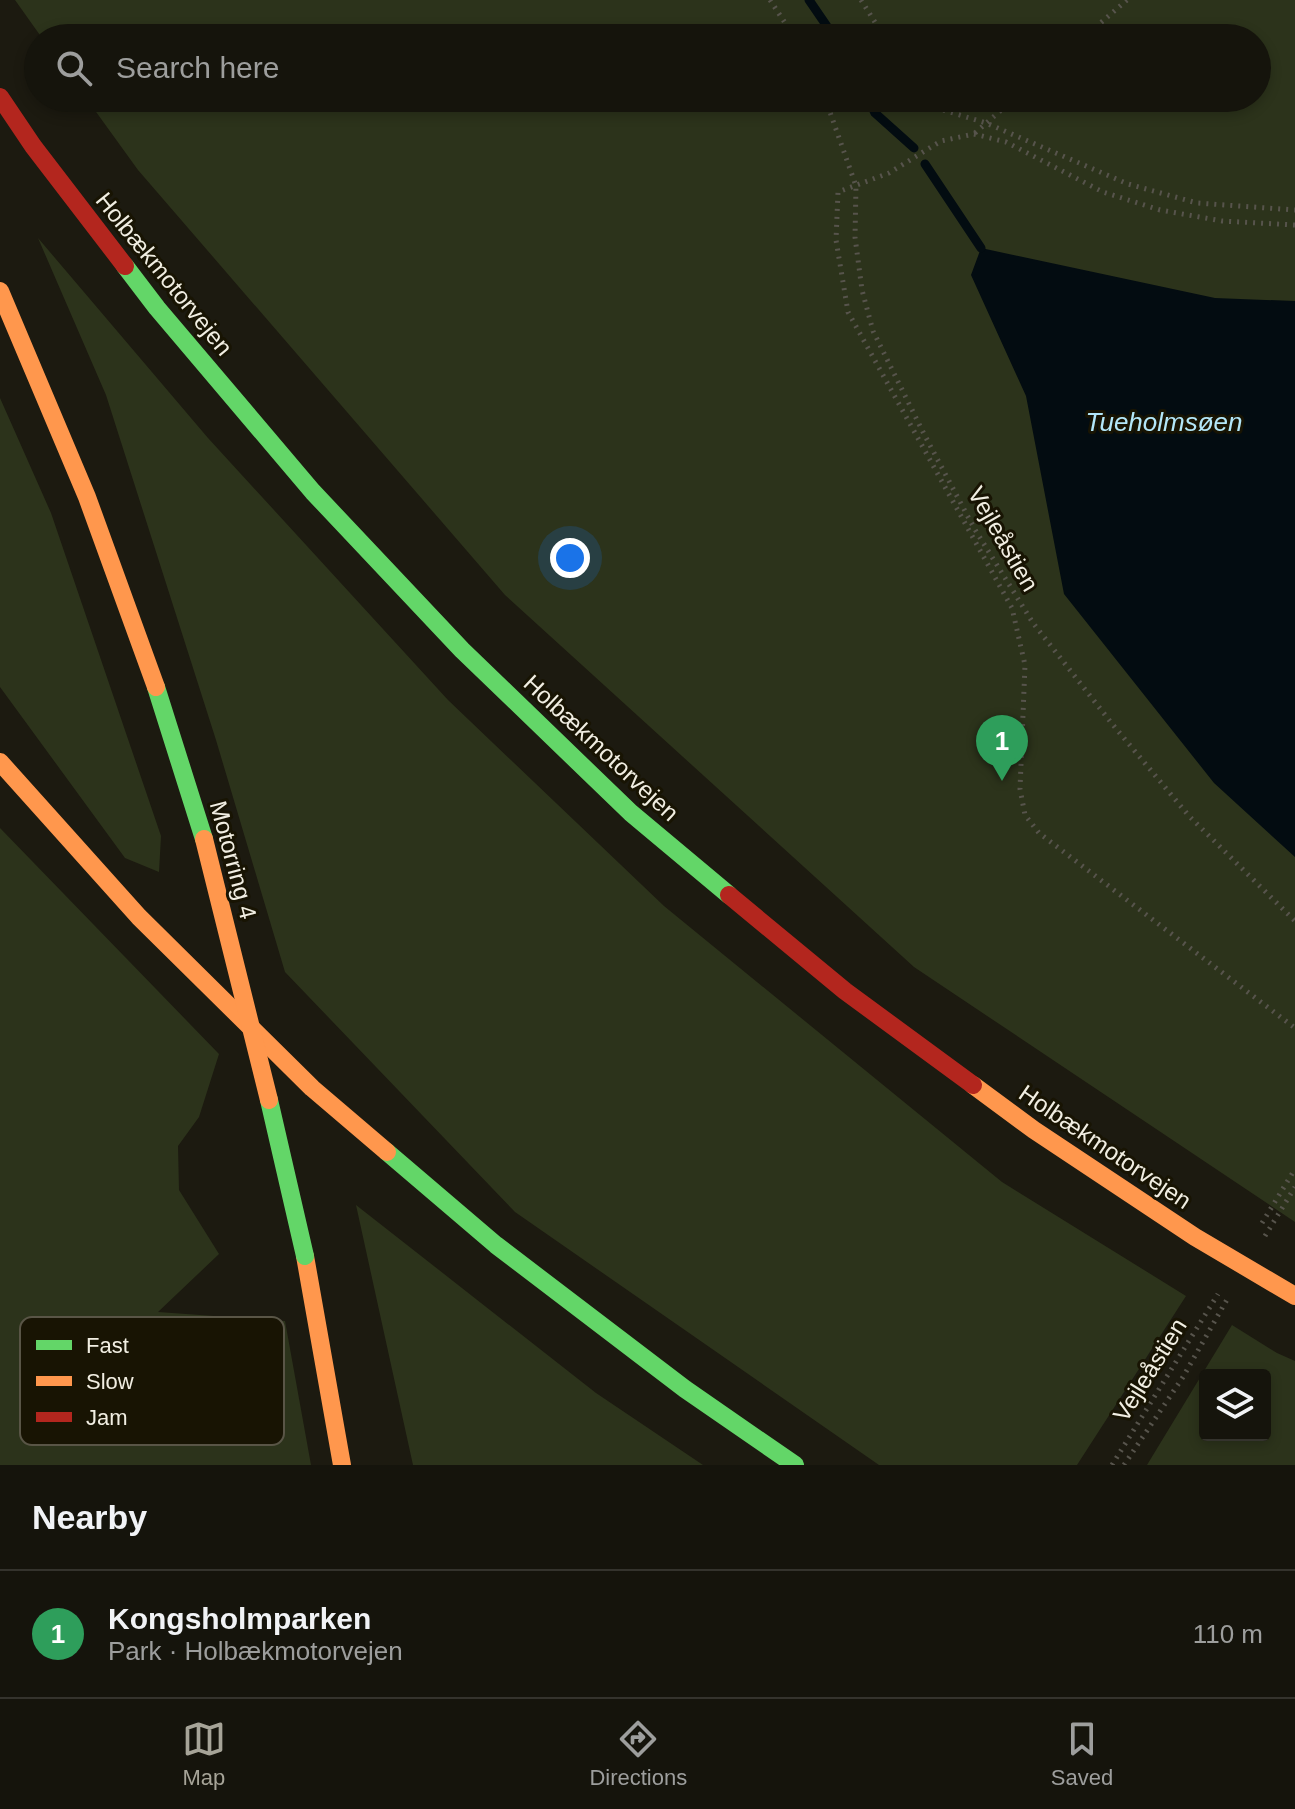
<!DOCTYPE html>
<meta charset="utf-8">
<style>
body{margin:0;font-family:Helvetica,sans-serif;background:#22211a;color:#f1f3f6}
.controls{position:absolute;right:24px;bottom:24px;display:grid;overflow:hidden;border-radius:8px;box-shadow:0 4px 12px #0003}
.controls button{width:72px;height:72px;display:grid;place-items:center;padding:0;border:0;border-bottom:2px solid #34332d;background:#15140c;color:#f1f3f6;font:40px sans-serif}
.you{position:absolute;left:570px;top:558px;width:28px;height:28px;margin:-20px;border:6px solid #fff;border-radius:50%;background:#1a73e8;box-shadow:0 0 0 12px #1a73e833}
.badge{display:grid;place-items:center;width:52px;height:52px;border-radius:50%;background:#a6a498;color:#fff;font-size:26px;font-weight:700}
.pin{position:absolute;translate:-50% -66px;filter:drop-shadow(0 2px 4px #0008)}
.pin::after{content:'';position:absolute;top:42px;width:28px;height:24px;background:inherit;clip-path:polygon(0 0,100% 0,50% 100%)}
.list{margin:0;padding:0;list-style:none}
h2{display:flex;justify-content:space-between;align-items:center;height:104px;margin:0;padding:0 32px;font-size:34px}
h2 small{font-size:26px;font-weight:400;color:#9d9e9d}
.list li{display:grid;grid-template-columns:52px 1fr auto;gap:24px;align-items:center;box-sizing:border-box;height:128px;padding:0 32px;border-top:2px solid #34332d}
.list b{display:block;font-size:30px;white-space:nowrap}
.list p{margin:0;font-size:26px;white-space:nowrap;color:#9d9e9d}
.list em{font-size:26px;font-style:normal;color:#9d9e9d}
.icon{flex:none;width:44px;height:44px;fill:none;stroke:currentColor;stroke-width:2;stroke-linecap:round;stroke-linejoin:round}
.map{position:relative;flex:none;width:1295px;height:1465px;overflow:hidden}
.search{position:absolute;background:#15140c;box-shadow:0 4px 12px #0003;left:24px;right:24px;top:24px;height:88px;display:flex;align-items:center;gap:20px;box-sizing:border-box;padding:0 28px;border-radius:44px;color:#9d9e9d;font-size:30px}
.sheet{height:232px;background:#15140c}
nav{display:flex;justify-content:space-around;align-items:center;box-sizing:border-box;height:112px;border-top:2px solid #34332d;background:#15140c;font-size:22px;color:#9d9e9d}
nav a{display:grid;justify-items:center;gap:4px}
nav .on{color:#a6a498}
.map>svg:first-child{display:block}
</style>
<div class="map">
<svg width="1295" height="1465" viewBox="0 0 1295 1465">
<rect width="100%" height="100%" fill="#1c1a10"/>
<path fill="#2c331b" fill-rule="evenodd" d="M15,0H1295V1222L914,967L505,595L138,170L86,98H1257V38H42Z
M38,238L208,438L448,700L664,906L1002,1182L1186,1296L1077,1465H879L515,1212L285,972L216,740L106,395Z
M0,398L51,513L161,836L159,872L125,858L0,687Z
M0,828L219,1054L199,1117L178,1146L179,1190L219,1254L158,1312L285,1321L311,1465H0Z
M356,1205L596,1393L703,1465H413Z
M1232,1325L1277,1353L1295,1361V1465H1147ZM1205,1375H1265V1435H1205Z"/>
<path fill="#030c11" d="M981,248L1215,298L1295,301V857L1214,783L1064,594L1026,396L971,275Z"/>
<g fill="none" stroke-linecap="round" stroke-linejoin="round">
<path stroke="#030c11" stroke-width="9" d="M809,0L835,38
M868,98L875,113L914,148
M925,164L981,248"/>
<path stroke="#57544c" stroke-width="5" stroke-dasharray="2 6" stroke-linecap="butt" d="M770,0L795,38
M861,0L885,38
M1083,38L1127,0
M825,98L856,186L855,237L862,290L873,331L924,434L974,528L1033,623L1113,725L1189,816L1295,921
M924,98L930,106L986,123L1128,184L1197,203L1295,210
M975,133L1015,98
M1295,225L1222,221L1160,210L1103,192L1006,142L974,134L941,141L889,173L838,192L836,240L848,312L1012,608L1025,665L1020,789L1025,815L1039,833L1295,1028
M1262,1223L1295,1169
M1265,1236L1295,1187
M1112,1465L1218,1294
M1124,1465L1183,1377L1229,1296"/>
<path stroke="#63d668" stroke-width="18" d="M125,266L157,308L313,492L462,650L631,813L729,895
M156,687L204,839
M387,1152L496,1245L685,1389L795,1465"/>
<path stroke="#ff974d" stroke-width="18" d="M0,291L87,497L156,687
M0,762L139,917L312,1088L387,1152
M973,1085L1034,1130L1195,1237L1295,1296
M305,1256L342,1465"/>
<path stroke="#b3261e" stroke-width="18" d="M0,97L33,146L125,266
M729,895L845,991L973,1085"/>
<path stroke="#63d668" stroke-width="18" d="M269,1100L305,1256"/>
<path stroke="#ff974d" stroke-width="18" d="M204,839L269,1100"/>
</g>
<g text-anchor="middle" stroke-width="6" stroke-linejoin="round" paint-order="stroke">
<g font-size="24" fill="#f1eee2" stroke="#181403">
<text transform="translate(164 274) rotate(51)" y="8">Holbækmotorvejen</text>
<text transform="translate(1003 539) rotate(60)" y="8">Vejleåstien</text>
<text transform="translate(601 748) rotate(43)" y="8">Holbækmotorvejen</text>
<text transform="translate(233 860) rotate(75)" y="8">Motorring 4</text>
<text transform="translate(1105 1147) rotate(34)" y="8">Holbækmotorvejen</text>
<text transform="translate(1150 1370) rotate(-58)" y="8">Vejleåstien</text>
</g>
<g font-size="26" font-style="italic" fill="#b3e7f9" stroke="#181403">
<text x="1164" y="431">Tueholmsøen</text>
</g>
</g>
<rect x="20" y="1317" width="264" height="128" rx="12" fill="#181403" stroke="#595546" stroke-width="2"/>
<rect x="36" y="1340" width="36" height="10" fill="#63d668"/>
<rect x="36" y="1376" width="36" height="10" fill="#ff974d"/>
<rect x="36" y="1412" width="36" height="10" fill="#b3261e"/>
<g font-size="22" fill="#f1eee2">
<text x="86" y="1353">Fast</text>
<text x="86" y="1389">Slow</text>
<text x="86" y="1425">Jam</text>
</g>
</svg>
<div class="controls">
<button><svg class="icon" aria-label="layers" viewBox="0 0 24 24"><path d="M12 4l9 5-9 5-9-5zM3 14l9 5 9-5"/></svg></button>
</div>
<div class="you"></div>
<div class="pin badge" style="left:1002px;top:781px;background:#2e9e5b">1</div>
<div class="search"><svg class="icon" aria-label="search" viewBox="0 0 24 24"><circle cx="10" cy="10" r="6"/><path d="M15 15l6 6"/></svg>Search here</div>
</div>
<section class="sheet">
<h2>Nearby<small></small></h2>
<ul class="list">
<li><span class="badge" style="background:#2e9e5b">1</span><div><b>Kongsholmparken</b><p>Park · Holbækmotorvejen</p></div><em>110 m</em></li>
</ul>
</section>
<nav>
<a class="on"><svg class="icon" aria-label="map" viewBox="0 0 24 24"><path d="M3 6l6-2 6 2 6-2v14l-6 2-6-2-6 2zM9 4v14M15 6v14"/></svg>Map</a>
<a><svg class="icon" aria-label="directions" viewBox="0 0 24 24"><path d="M12 3l9 9-9 9-9-9zM9 14v-3h6M13 9l2 2-2 2"/></svg>Directions</a>
<a><svg class="icon" aria-label="saved" viewBox="0 0 24 24"><path d="M7 4h10v16l-5-4-5 4z"/></svg>Saved</a>
</nav>
